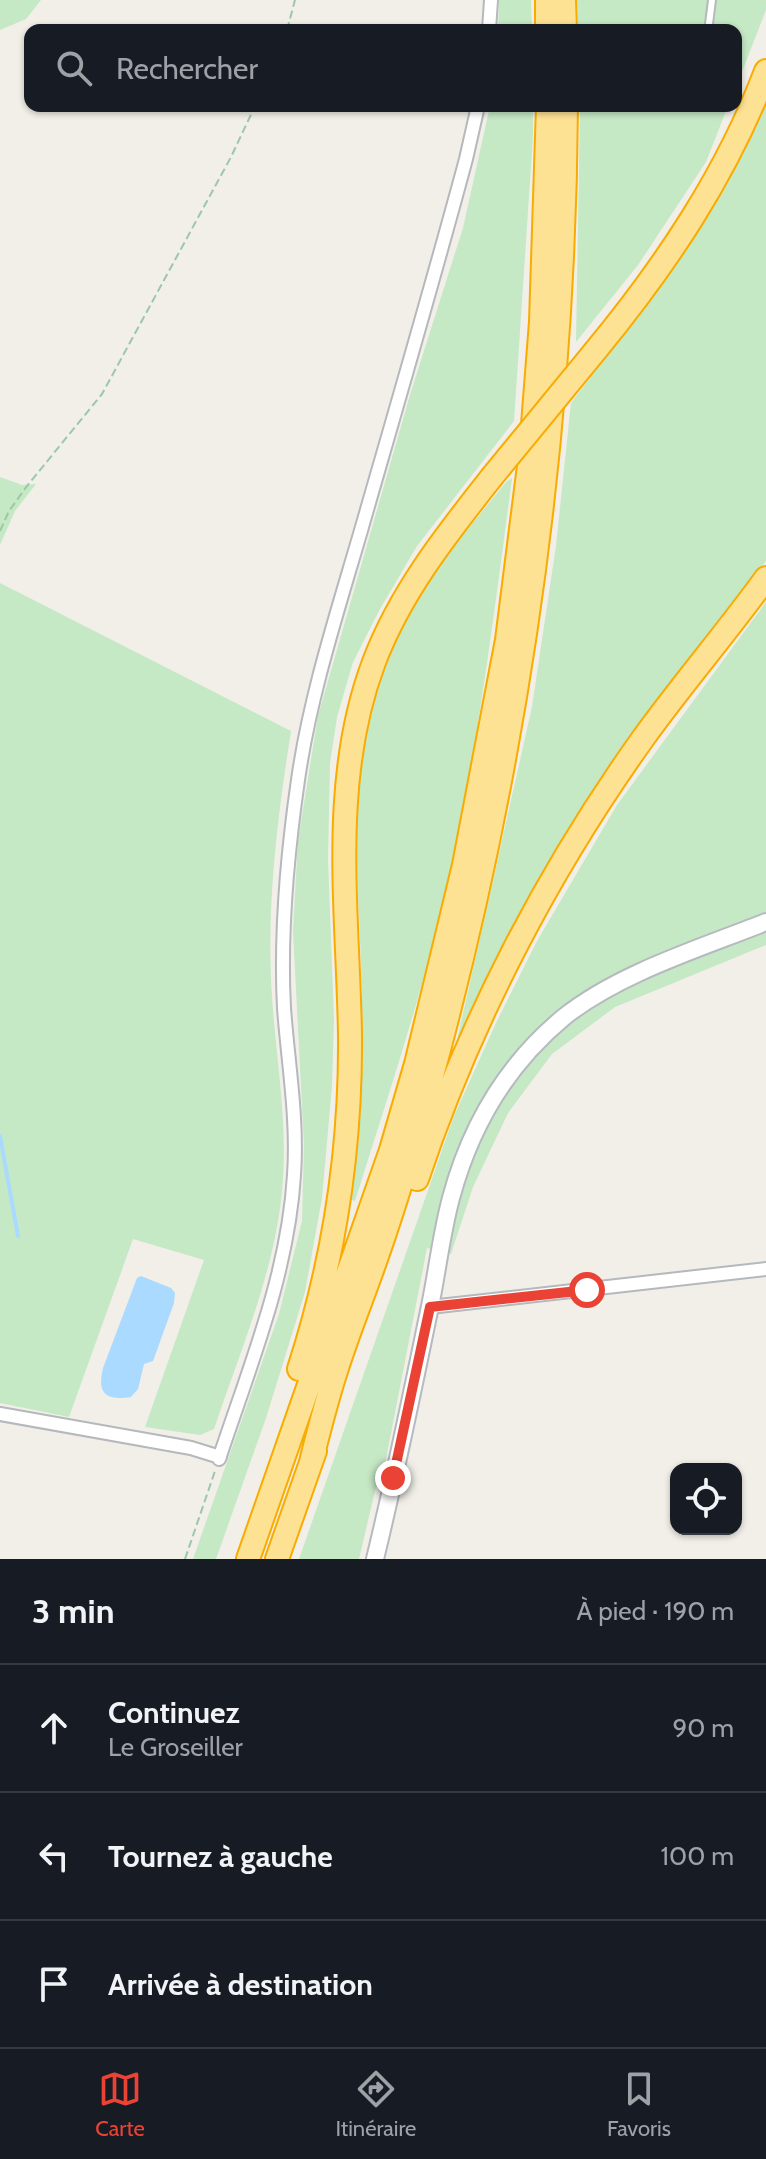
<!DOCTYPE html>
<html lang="fr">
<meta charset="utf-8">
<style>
body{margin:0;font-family:Cabin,sans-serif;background:#20242c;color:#f1f3f6}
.controls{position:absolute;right:24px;bottom:24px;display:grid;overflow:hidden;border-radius:16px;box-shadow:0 2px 6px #0004}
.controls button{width:72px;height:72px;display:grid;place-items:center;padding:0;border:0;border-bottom:2px solid #363941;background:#171b24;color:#f1f3f6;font:40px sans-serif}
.stop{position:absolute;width:24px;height:24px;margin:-18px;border:6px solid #ea4335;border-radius:50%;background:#fff}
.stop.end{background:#ea4335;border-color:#fff;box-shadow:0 2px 8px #0008}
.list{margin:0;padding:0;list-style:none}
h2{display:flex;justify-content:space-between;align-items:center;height:104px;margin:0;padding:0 32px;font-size:34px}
h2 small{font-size:26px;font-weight:400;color:#9ea1a6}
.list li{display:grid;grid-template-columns:52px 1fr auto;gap:24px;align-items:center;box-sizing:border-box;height:128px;padding:0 32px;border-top:2px solid #363941}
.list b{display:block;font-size:30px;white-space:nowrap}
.list p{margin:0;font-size:26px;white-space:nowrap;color:#9ea1a6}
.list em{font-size:26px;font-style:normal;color:#9ea1a6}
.icon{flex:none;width:44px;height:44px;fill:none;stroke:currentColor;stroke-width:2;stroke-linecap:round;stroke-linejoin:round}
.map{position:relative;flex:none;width:766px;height:1559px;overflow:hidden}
.search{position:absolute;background:#171b24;box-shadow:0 2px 6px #0004;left:24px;right:24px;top:24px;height:88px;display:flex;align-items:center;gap:20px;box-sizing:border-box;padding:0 28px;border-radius:16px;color:#9ea1a6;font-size:30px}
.sheet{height:488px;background:#171b24}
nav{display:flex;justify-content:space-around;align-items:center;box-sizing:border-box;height:112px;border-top:2px solid #363941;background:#171b24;font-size:22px;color:#9ea1a6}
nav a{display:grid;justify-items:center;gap:4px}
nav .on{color:#ea4335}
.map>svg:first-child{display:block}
</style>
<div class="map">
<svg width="766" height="1559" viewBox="0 0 766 1559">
<rect width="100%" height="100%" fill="#f1efe8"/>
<path fill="#c5e8c5" d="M0,0H41L26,19L0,30Z
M499,0H531L532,30H498Z
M577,0H766V10L736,87V30H578Z
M766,94V561L586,802L539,882L455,1049L532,707L556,546L571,403L643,308L716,200Z
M490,106H533V136L514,421L417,546L380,609L353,662L337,717L330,763L328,859L334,1019L332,1086L322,1198L305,1292L266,1418L216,1559H193L279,1314L302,1221L304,1145L293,931L298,841L318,716L410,395L463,228Z
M580,106H728L706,162L638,265L576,342Z
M0,477L22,485L36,484L15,511L0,545Z
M512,478C495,607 479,735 453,862C428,977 390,1089 355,1201L349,1199C357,1141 361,1082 362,1023C363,954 355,885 357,817C358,750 374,683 404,623C429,571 471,526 507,481Z
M0,583L291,731C277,820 266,907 272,997C276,1057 287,1118 283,1178C278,1265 241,1348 214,1429L200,1435L145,1427L204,1260L133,1239L69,1417L0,1403Z
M766,602V945L615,1007L552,1054L508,1113L473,1187L451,1254L427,1248L386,1459L375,1491L359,1559H299L454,1116L496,1023L537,941L617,805Z"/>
<path fill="#aadaff" d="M141,1276L171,1288L175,1293L174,1303L153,1361L144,1364L138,1389L131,1397C105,1401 97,1393 103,1368L137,1278Z"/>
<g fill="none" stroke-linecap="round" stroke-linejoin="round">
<path stroke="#aadaff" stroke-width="4" d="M0,1136L18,1236"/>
<g stroke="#b5b8bc" stroke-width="10">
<path id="lane" d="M709,24L712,0"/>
</g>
<g stroke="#b5b8bc" stroke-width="16">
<path id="street" d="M489,30L491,0
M430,1307L766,1269
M0,1414L191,1448L220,1457
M219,1459C250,1365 288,1274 294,1175C298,1119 288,1063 284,1008C280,932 287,856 298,780C310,695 338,610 362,527C397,405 433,282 466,159L478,106"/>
</g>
<g stroke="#b6babf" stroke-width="20">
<path id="secondary" d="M375,1559C395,1477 412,1394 429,1311C437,1274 441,1235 451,1198C470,1127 507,1064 564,1017C619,973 701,948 766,922"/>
</g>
<g stroke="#f9ab00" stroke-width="26">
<path id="highway" d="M547,0V30
M564,0L565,30
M596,350C666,265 727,174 766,71
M417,1179C469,1023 548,871 644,737C683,683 727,632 766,578
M299,1369C334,1261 351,1148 350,1035C348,910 329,781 374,662C400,593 446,535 491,478
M311,1462C319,1430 327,1398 337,1368C349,1330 364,1294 377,1256C397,1199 414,1141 430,1083C517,765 564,436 566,106
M248,1559L391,1150L416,1064L464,865L507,640L531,450L541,322L548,106
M277,1559L315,1451"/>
</g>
<path stroke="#9cc7a9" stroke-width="2" stroke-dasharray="8 4" stroke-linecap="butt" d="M287,30L295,0
M0,531L9,511L27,486L102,394L231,157L255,106
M185,1559L215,1471"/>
<use href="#lane" stroke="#fff" stroke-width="6"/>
<use href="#street" stroke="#fff" stroke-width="12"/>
<use href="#secondary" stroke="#fff" stroke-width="16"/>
<use href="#highway" stroke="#fde293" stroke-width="22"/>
<g stroke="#f9ab00" stroke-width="26" stroke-linecap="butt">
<path id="highway-bridge" d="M491,478L596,350"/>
</g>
<use href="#highway-bridge" stroke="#fde293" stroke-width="22"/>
</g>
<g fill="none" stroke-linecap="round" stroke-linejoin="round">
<path stroke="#ea4335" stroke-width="10" d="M393,1478L430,1307L587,1290"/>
</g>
</svg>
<div class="controls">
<button><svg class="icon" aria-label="locate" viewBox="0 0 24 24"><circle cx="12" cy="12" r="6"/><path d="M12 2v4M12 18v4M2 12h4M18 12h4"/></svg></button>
</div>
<div class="stop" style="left:587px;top:1290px"></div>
<div class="stop end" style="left:393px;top:1478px"></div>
<div class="search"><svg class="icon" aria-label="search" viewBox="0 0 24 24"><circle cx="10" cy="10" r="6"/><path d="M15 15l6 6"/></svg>Rechercher</div>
</div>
<section class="sheet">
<h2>3 min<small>À pied · 190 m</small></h2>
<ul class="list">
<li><svg class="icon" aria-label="ahead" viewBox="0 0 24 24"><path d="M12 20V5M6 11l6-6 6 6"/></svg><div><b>Continuez</b><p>Le Groseiller</p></div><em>90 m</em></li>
<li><svg class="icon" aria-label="left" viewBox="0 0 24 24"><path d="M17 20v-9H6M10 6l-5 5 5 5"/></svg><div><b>Tournez à gauche</b></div><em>100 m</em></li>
<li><svg class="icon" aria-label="arrive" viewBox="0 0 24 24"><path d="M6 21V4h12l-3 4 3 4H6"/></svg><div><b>Arrivée à destination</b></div></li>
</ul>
</section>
<nav>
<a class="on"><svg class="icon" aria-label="map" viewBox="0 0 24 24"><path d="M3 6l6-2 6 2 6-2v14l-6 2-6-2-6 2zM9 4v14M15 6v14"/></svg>Carte</a>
<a><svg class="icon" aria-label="directions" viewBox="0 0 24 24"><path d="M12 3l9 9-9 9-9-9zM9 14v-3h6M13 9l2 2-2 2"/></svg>Itinéraire</a>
<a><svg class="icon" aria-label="saved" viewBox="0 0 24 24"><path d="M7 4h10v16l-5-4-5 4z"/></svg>Favoris</a>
</nav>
